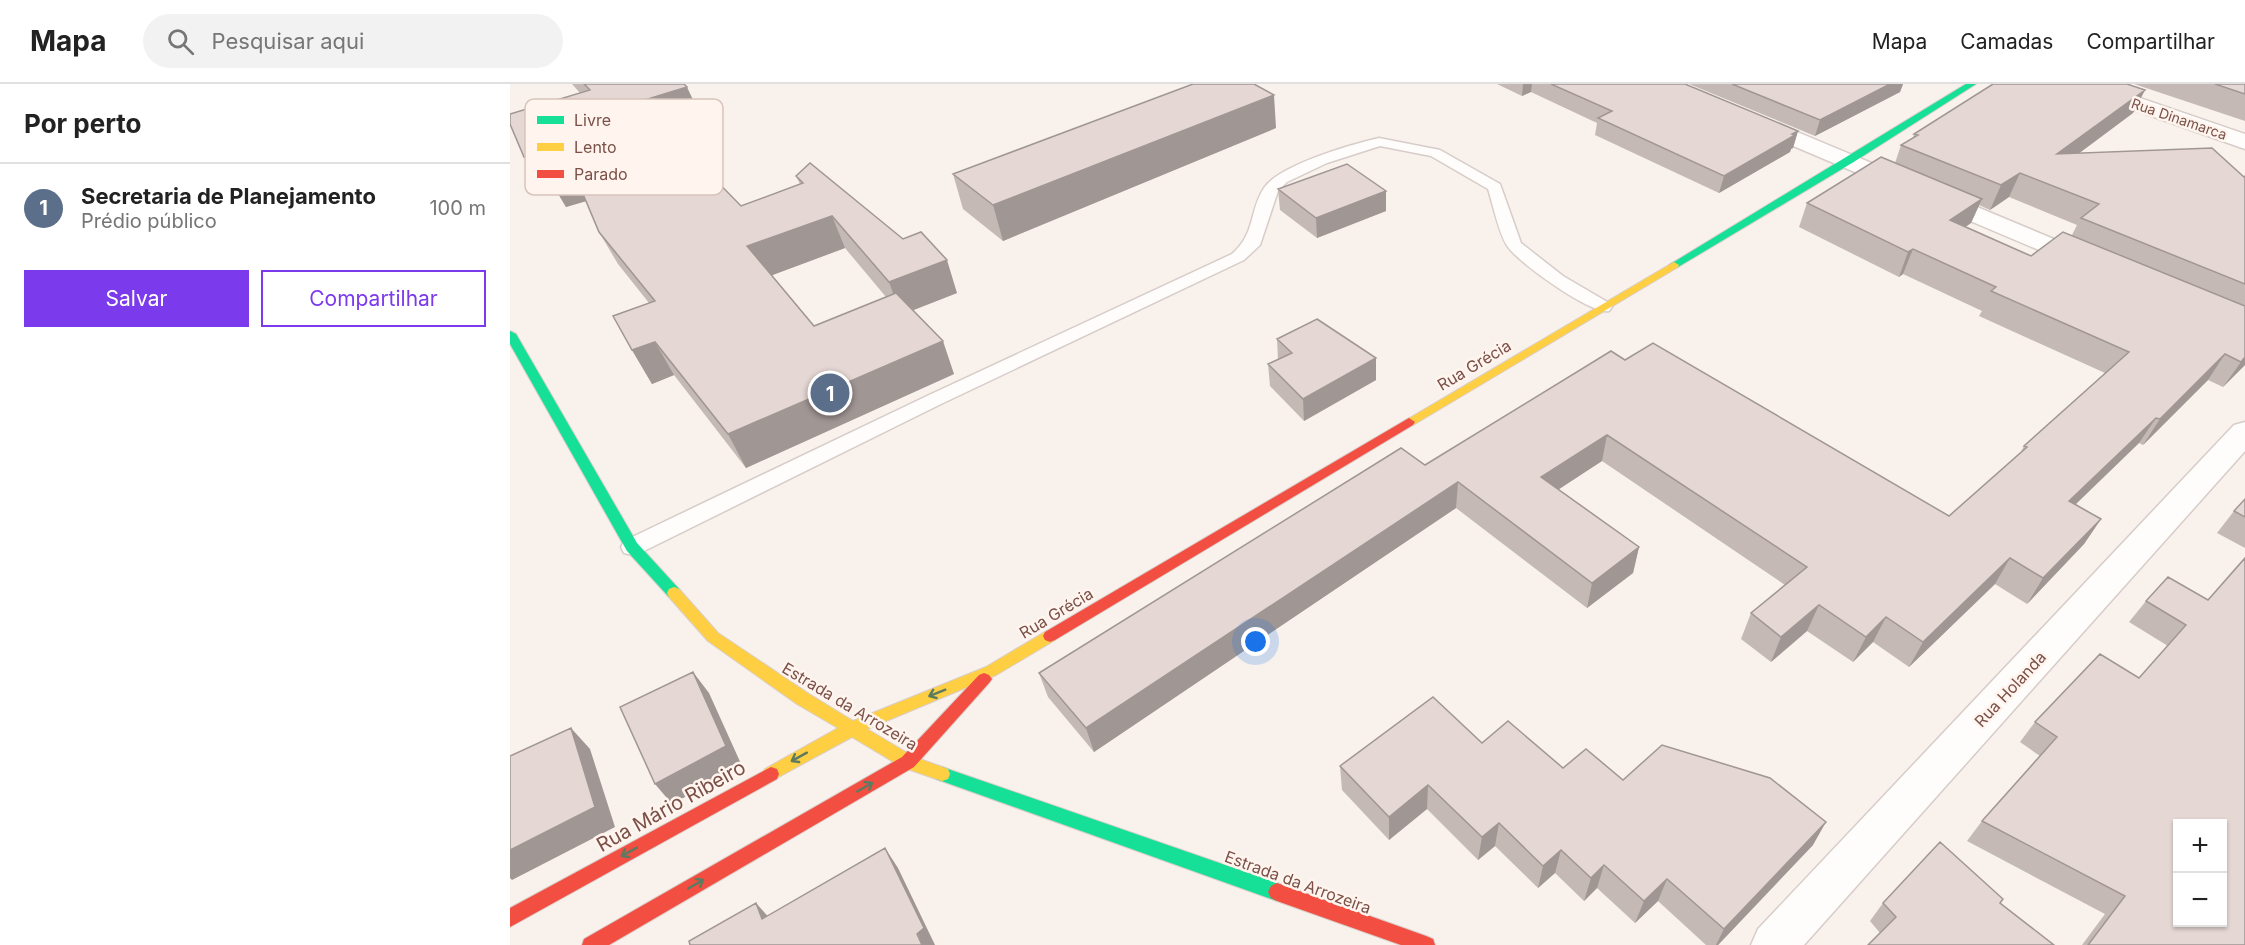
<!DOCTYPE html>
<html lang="pt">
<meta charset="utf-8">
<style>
body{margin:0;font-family:Inter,sans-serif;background:#f2f2f2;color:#222}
.controls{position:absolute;right:18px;bottom:18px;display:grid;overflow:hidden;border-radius:0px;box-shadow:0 2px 4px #0004}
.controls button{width:54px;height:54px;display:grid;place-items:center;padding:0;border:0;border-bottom:2px solid #e0e0e0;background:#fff;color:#222;font:30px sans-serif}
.you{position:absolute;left:746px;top:558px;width:21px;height:21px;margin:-15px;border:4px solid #fff;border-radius:50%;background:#1a73e8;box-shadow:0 0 0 9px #1a73e833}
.badge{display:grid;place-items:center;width:39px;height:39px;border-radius:50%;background:#7c3aed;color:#fff;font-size:20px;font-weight:700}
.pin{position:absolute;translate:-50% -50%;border:3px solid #fff;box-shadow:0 2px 6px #0006}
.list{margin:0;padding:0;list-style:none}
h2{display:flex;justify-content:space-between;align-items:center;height:78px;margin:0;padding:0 24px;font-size:26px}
h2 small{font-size:20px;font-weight:400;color:#767676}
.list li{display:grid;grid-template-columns:39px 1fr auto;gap:18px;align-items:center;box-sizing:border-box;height:90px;padding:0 24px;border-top:2px solid #e0e0e0}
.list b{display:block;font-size:22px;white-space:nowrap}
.list p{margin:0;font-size:20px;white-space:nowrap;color:#767676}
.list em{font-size:20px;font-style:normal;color:#767676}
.actions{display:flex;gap:12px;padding:18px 24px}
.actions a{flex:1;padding:14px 0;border:2px solid #7c3aed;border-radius:0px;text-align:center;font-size:21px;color:#7c3aed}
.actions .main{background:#7c3aed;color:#fff}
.icon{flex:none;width:33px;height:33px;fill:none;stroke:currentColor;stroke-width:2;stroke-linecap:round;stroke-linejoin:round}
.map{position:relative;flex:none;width:1735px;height:861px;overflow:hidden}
header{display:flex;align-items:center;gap:36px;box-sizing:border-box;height:84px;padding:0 30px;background:#fff;border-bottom:2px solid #e0e0e0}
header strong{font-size:28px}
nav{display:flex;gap:33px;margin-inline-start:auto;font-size:21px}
.search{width:420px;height:54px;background:#f2f2f2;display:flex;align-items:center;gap:15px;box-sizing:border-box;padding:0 21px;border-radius:33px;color:#767676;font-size:22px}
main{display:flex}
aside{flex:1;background:#fff}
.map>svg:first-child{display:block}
</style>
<header>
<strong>Mapa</strong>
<div class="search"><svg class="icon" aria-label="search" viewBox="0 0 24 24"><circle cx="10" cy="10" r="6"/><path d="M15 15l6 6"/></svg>Pesquisar aqui</div>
<nav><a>Mapa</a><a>Camadas</a><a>Compartilhar</a></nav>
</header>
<main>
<aside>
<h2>Por perto<small></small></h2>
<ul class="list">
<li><span class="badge" style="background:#5c6f8a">1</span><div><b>Secretaria de Planejamento</b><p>Prédio público</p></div><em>100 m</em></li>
</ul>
<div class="actions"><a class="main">Salvar</a><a>Compartilhar</a></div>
</aside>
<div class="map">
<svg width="1735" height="861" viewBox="0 0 1735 861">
<rect width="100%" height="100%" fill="#f8f1ec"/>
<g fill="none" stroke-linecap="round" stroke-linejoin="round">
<g stroke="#d7ccc8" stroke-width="3">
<path id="lane" d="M869,54L930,66L990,100L1011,159L1053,192L1099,219L1102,223L1099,227C1082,231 1009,179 998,163C989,151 983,120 978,105L921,72L870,62L817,79L777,98L768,107L750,161L734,176L431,320L130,469L122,471L114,469L111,463L114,457L417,312L722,170C746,149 739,127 754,104C769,81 843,60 869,54Z"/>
</g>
<g stroke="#d7ccc8" stroke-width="3">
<path id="street" d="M1559,0H1589L1735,50V65L1562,4Z
M1244,30L1587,173L1591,178L1587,183L1578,186L1569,183L1236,42L1233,37L1236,32Z
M1735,338V367L1294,861H1241L1248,845L1724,341Z"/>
</g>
<g stroke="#d9cec9" stroke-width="2">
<path id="fast" d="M1456,0H1466L1342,79L1168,183L1164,184L1159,181Z
M0,247L6,250L127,459L169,505L171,509L169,513H159L117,467L0,260Z
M432,683L767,799L773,802L776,808L773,814L767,817L426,695L424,690L426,685Z"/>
</g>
<g stroke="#d9cec9" stroke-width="2">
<path id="slow" d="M1164,178L1169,181L1168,183L903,341H895L893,338Z
M164,503L169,505L208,549L299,610L343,637L476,583L535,548L540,546L545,548L547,552L545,556L486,591L357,645L404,673L438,685L440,690L438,695L432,697L392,683L342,653L261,697L255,695L253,690L255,685L328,644L287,620L198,557L159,513L157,509L159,505Z"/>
</g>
<g stroke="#d9cec9" stroke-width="2">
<path id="jam" d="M899,334L905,338L903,341L545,556L540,558L535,556L533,552L535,548Z
M474,589L479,591L482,595L479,599L404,683L99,861H72L74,855L392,673L469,591Z
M261,683L267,685L269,690L267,695L0,843V824Z
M767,799L916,852L923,855L925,861H891L767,817L761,814L758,808L761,802Z"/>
</g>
<use href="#lane" fill="#fefdfc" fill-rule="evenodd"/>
<use href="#street" fill="#fefdfc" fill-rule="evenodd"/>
<use href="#fast" fill="#16e098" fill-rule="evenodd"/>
<use href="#slow" fill="#ffcf43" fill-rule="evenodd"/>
<use href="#jam" fill="#f24e42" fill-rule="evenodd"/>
</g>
<path fill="#c5b9b5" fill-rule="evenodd" d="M62,0H174L191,33L151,46L158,60L149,62L171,89L231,122L290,100L286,92L447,209L403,226L444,290L236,384L164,291L142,300L122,266L139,219L108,180L89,148L76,117L56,123L43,101L33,104L70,9ZM335,164L376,213L304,242L262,191Z
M987,0H1175L1288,47L1283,64L1281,65L1280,68L1209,109L1085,51L1087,39L1021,8L1012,12Z
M1179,0H1393L1390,8L1305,52Z
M1624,0H1735V37Z
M1635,6L1623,29L1569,69L1734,93L1735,92V281L1713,303L1698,296L1633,361L1629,359L1566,420L1591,435L1574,460L1517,520L1485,500L1399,583L1363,558L1343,578L1297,547L1261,578L1231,555L1241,529L1275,501L1092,377L1048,405L1129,463L1123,489L1077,524L946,424L584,668L538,613L529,589L915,381L1115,276L1439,432L1510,370L1514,362L1595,289L1469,232L1472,227L1393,190L1389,193L1289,143L1297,119L1385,79L1391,61L1403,54L1404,50ZM1499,113L1567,141L1562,151L1521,172L1455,143L1461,139L1469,121L1480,126Z
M766,44L493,157L453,125L443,90Z
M768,105L876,107V127L807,154L770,126Z
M767,255L866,296L794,337L760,302L758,280L768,276Z
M1735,415V464L1707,449L1724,427Z
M1698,516L1735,861H1572L1595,830L1457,757L1472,737L1530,672L1510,658L1525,638L1629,594L1658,562L1619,538L1636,517Z
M972,659L1053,684L1113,696L1303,761L1208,861H1196L1148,817L1125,839L1087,804L1074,817L1045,789L1028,804L985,762L968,776L917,725L879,756L832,706L830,682Z
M1493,815L1370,849L1360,837L1373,819Z"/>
<path fill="#a09694" d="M1013,0H1022L1021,8L1012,12Z
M1380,0H1393L1390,8L1305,52L1310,36Z
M177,3L191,33L151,46L158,60L140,64L125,34L131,17Z
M1635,6L1623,29L1536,94L1547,70Z
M764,11L766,44L493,157L483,121Z
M1288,47L1283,64L1281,65L1280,68L1209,109L1214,92Z
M28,69L62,84L80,116L56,123L43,101L33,104L14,73Z
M1510,89L1499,113L1480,126L1491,101Z
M876,107V127L807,154L806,134Z
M1472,115L1461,139L1430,161L1440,136Z
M322,132L335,164L252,195L237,162Z
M1403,165L1393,190L1389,193L1398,168Z
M437,176L447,209L391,231L379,198Z
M433,257L444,290L236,384L218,350Z
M145,258L164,291L142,300L122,266Z
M1715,270L1698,296L1633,361L1650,335Z
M1735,273V281L1713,303L1731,278Z
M866,274V296L794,337L793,315Z
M1646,334L1629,359L1543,442L1559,417Z
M1097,351L1092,377L1028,419L1031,393Z
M948,398L946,424L584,668L576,644Z
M1591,435L1574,460L1517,520L1533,494Z
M1129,463L1123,489L1077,524L1082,499Z
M1500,474L1485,500L1399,583L1413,558Z
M1309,521L1297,547L1261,578L1271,553Z
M1376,533L1363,558L1343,578L1356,553Z
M183,588L199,609L232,682L162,720L145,700Z
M61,644L80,665L105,743L2,796L0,794V766Z
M918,701L917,725L879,756V733Z
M1316,738L1303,761L1208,861H1206L1214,845Z
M989,739L985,762L968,776L972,753Z
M375,764L388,784L425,861H412Z
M1051,766L1045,789L1028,804L1033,782Z
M1094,781L1087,804L1074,817L1081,794Z
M1157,795L1148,817L1125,839L1134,817Z
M246,819L263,838L252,835Z"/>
<path fill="#e5d7d3" stroke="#a09694" stroke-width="1.5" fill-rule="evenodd" d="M74,0H174L177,3L131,17L143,30L125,34L171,89L193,83L231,122L293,99L286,92L300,79L393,155L411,148L437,176L379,198L322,132L237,162L304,242L386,209L433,257L218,350L145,258L122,266L103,232L145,217L89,148L62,84L37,91L28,69L14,73L0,40V30L80,6Z
M683,0H744L764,11L483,121L443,90Z
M1041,0H1175L1288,47L1282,50L1285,51L1214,92L1088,34L1102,27Z
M1222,0H1380L1310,36Z
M1483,0H1617L1635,6L1547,70L1702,64L1734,93L1735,92V200L1571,134L1589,120L1510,89L1491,101L1391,61L1408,51L1404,50Z
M1705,0H1735V10Z
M1371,73L1472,115L1440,136L1521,172L1553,148L1735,222V273L1731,278L1715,270L1650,335L1646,334L1559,417L1591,435L1533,494L1500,474L1413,558L1376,533L1356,553L1309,521L1271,553L1241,529L1297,483L1097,351L1031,393L1129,463L1082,499L948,398L576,644L529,589L891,364L915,381L1101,267L1115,276L1143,259L1439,432L1517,363L1514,362L1619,268L1481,207L1486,203L1403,165L1398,168L1297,119Z
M837,80L876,107L806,134L768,105Z
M807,235L866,274L793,315L758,280L782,269L767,255Z
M1735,415V433L1724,427Z
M1735,474V861H1578L1615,812L1472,737L1547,653L1525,638L1590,570L1629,594L1676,541L1636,517L1658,493L1698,516ZM1668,740H1713V838H1668Z
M183,588L216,662L145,700L110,623Z
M923,613L972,659L998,637L1053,684L1076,665L1113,696L1152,661L1260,694L1316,738L1214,845L1157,795L1134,817L1094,781L1081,794L1051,766L1033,782L989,739L972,753L918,701L879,733L830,682Z
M61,644L85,723L0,766V672Z
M1430,758L1493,815L1490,819L1544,861H1358L1386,833L1373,819Z
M375,764L414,844L407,850L412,861H180L179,857L246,819L252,835Z"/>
<defs><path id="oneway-shaft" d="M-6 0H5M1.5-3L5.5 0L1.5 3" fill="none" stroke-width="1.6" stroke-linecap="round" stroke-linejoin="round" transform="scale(1.5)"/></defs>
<g stroke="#5c7b60">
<use href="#oneway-shaft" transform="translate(427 609) rotate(158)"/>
<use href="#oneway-shaft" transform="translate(289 673) rotate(151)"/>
<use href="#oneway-shaft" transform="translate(355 703) rotate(-30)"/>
<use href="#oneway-shaft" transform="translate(119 768) rotate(151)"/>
<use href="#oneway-shaft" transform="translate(186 800) rotate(-30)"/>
</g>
<g text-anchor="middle" stroke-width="5" stroke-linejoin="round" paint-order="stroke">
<g font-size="14" fill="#7a5048" stroke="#fff5ee">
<text transform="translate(1669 35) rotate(19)" y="5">Rua Dinamarca</text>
</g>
<g font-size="16" fill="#7a5048" stroke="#fff5ee">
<text transform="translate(964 281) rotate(-31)" y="6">Rua Grécia</text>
<text transform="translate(546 529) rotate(-31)" y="6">Rua Grécia</text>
<text transform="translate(1500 605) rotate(-47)" y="6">Rua Holanda</text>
<text transform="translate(340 622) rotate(31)" y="6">Estrada da Arrozeira</text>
<text transform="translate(788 798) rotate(20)" y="6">Estrada da Arrozeira</text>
</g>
<g font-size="20" fill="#7a5048" stroke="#fff5ee">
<text transform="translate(161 722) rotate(-29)" y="7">Rua Mário Ribeiro</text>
</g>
</g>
<rect x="15" y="15" width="198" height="96" rx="9" fill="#fff5ee" stroke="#d7c4bc" stroke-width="1.5"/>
<rect x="27" y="32" width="27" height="8" fill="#16e098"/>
<rect x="27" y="59" width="27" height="8" fill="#ffcf43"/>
<rect x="27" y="86" width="27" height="8" fill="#f24e42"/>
<g font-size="16" fill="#7a5048">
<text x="64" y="42">Livre</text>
<text x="64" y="69">Lento</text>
<text x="64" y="96">Parado</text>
</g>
</svg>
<div class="controls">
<button>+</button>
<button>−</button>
</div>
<div class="you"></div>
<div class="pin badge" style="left:320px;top:309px;background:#5c6f8a">1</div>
</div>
</main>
